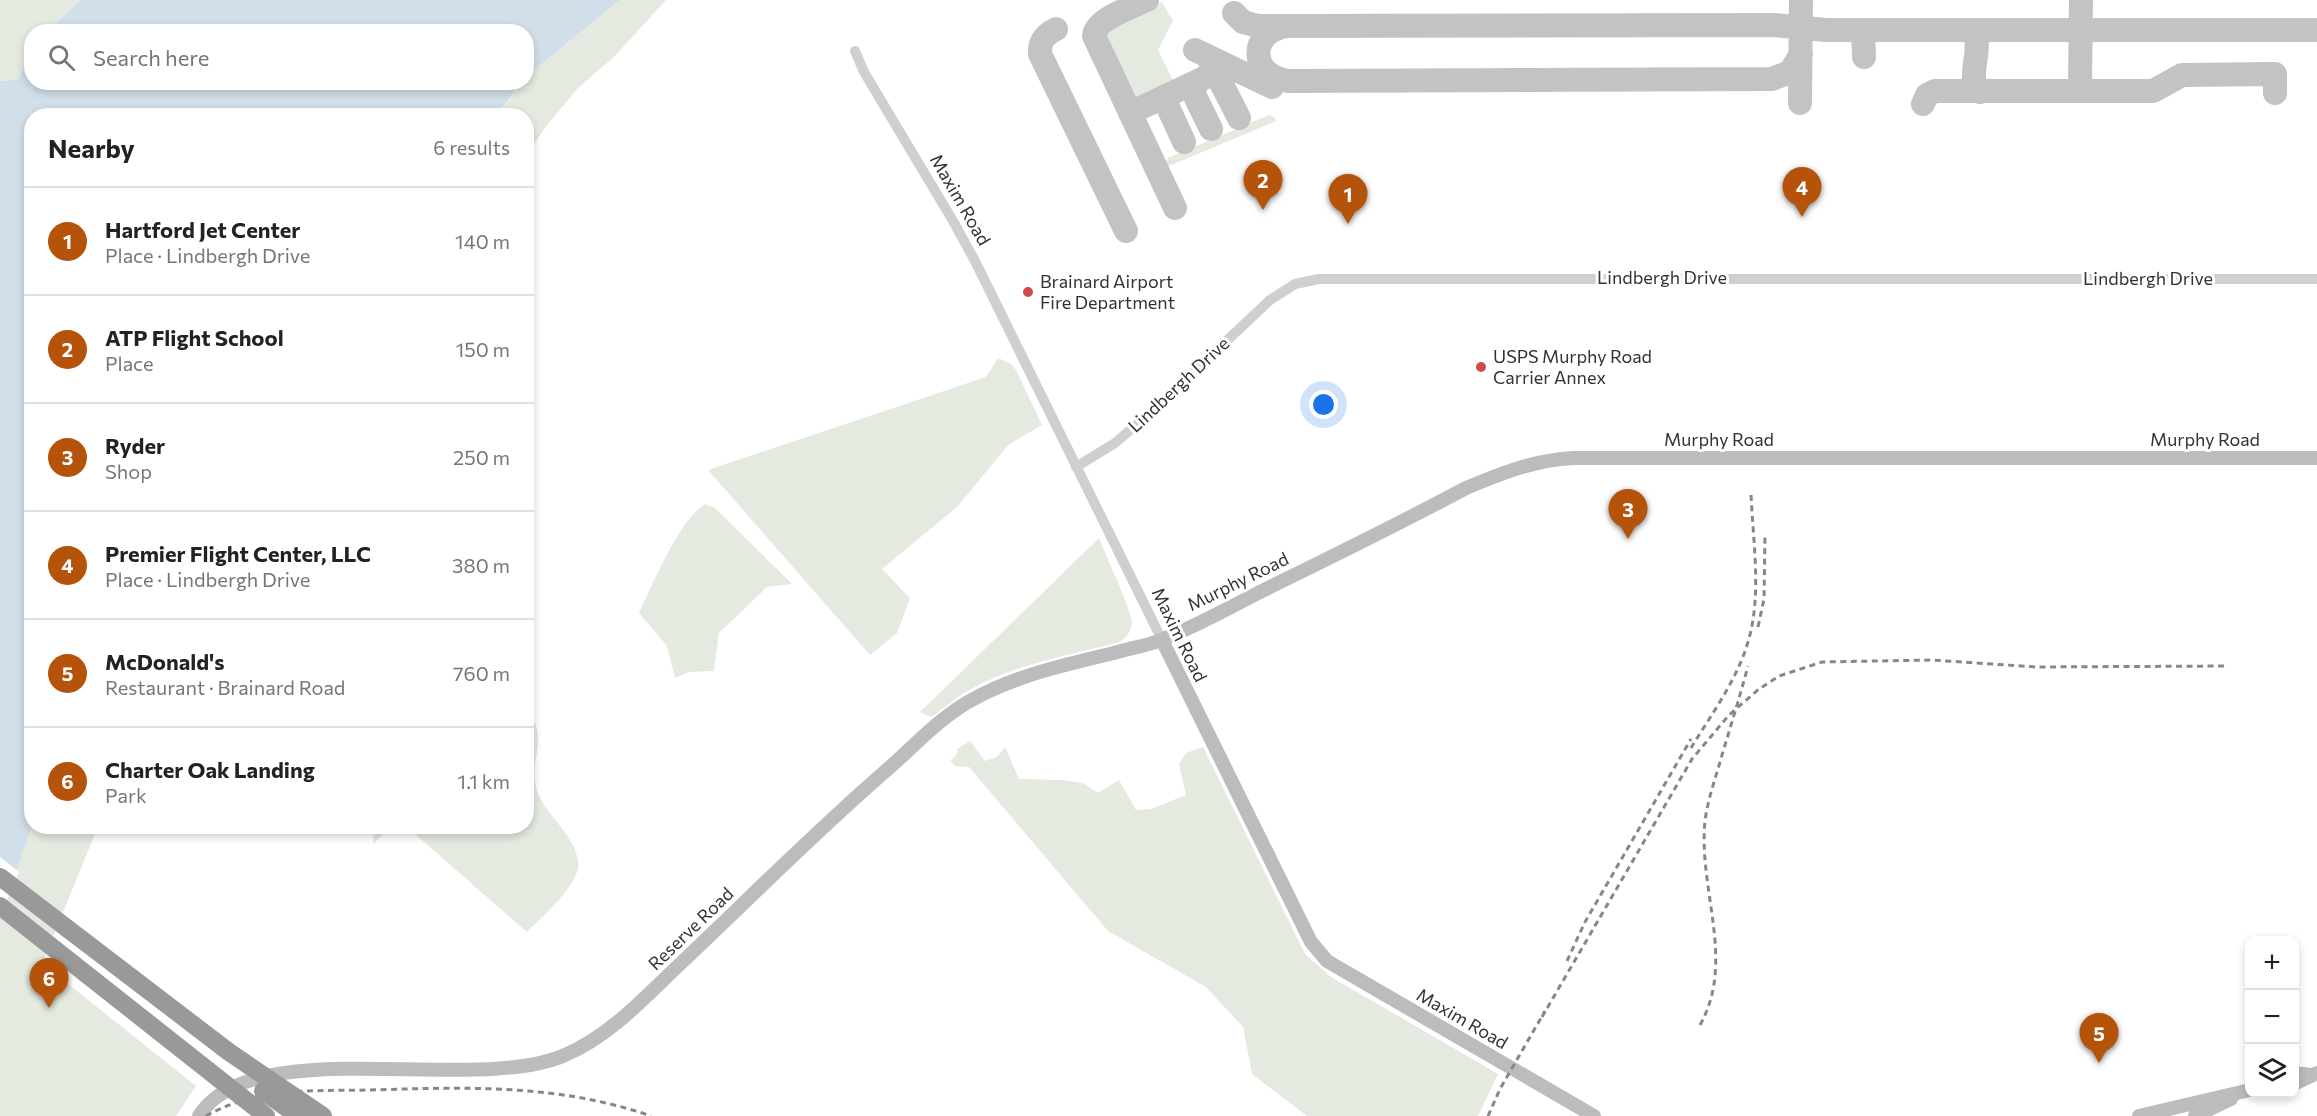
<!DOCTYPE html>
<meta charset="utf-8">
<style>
body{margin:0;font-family:Commissioner,sans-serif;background:#f2f2f2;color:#222}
.controls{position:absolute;right:18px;bottom:18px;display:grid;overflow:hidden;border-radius:12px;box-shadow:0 3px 9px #0003}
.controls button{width:54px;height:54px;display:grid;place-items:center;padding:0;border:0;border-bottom:2px solid #e0e0e0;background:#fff;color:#222;font:30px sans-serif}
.you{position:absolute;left:1324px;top:405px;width:21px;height:21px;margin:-15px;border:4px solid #fff;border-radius:50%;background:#1a73e8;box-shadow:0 0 0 9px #1a73e833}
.badge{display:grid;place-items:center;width:39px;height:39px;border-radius:50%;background:#b45309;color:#fff;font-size:20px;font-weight:700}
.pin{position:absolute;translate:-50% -50px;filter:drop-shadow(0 2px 3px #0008)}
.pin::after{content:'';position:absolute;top:32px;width:21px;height:18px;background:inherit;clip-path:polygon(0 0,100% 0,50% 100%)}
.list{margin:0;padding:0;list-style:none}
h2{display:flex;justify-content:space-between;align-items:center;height:78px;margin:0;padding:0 24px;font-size:26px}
h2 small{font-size:20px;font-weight:400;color:#767676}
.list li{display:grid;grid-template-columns:39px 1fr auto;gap:18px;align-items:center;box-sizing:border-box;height:108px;padding:0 24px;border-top:2px solid #e0e0e0}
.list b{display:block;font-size:22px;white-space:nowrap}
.list p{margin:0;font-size:20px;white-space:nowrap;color:#767676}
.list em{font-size:20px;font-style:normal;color:#767676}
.icon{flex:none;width:33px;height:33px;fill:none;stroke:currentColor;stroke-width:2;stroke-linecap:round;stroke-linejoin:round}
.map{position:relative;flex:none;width:2317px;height:1116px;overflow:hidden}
.search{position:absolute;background:#fff;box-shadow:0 3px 9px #0003;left:24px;top:24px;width:510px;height:66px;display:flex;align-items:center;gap:15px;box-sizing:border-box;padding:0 21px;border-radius:24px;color:#767676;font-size:22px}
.panel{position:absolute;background:#fff;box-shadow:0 3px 9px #0003;left:24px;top:108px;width:510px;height:726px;border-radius:24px}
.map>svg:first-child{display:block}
</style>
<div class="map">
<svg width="2317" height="1116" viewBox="0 0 2317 1116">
<rect width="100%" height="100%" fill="#fff"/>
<path fill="#e4eadf" d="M0,0H81L47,31L32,32L31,51L18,79L0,81Z
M620,0H666L614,57L578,88L547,125L527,154L526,116H497L521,83L526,82L527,76Z
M1162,2L1173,21L1158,50L1177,88L1144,103L1137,104L1132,99C1125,85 1099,44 1108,30C1116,19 1149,8 1162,2Z
M1269,115L1274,117L1276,121L1169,166L1165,164L1168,158Z
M998,358L1011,364L1016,370L1042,425L1008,445L958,506L882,569L910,598L897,633L870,655L708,470L986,377Z
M705,504L715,508L792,584L767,587L719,633L714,671L689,672L675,678L667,646L639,613C651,587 681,517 705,504Z
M1099,538C1104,552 1133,613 1132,623C1131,631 1127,637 1120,642C1070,655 1016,664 971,689C957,697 945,707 933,716H928L920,712Z
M527,722L535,723C544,744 530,765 536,787C540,802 551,814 560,826C569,838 577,848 578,863C581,883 541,918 527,932L407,827L526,826Z
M970,741L985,761L997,757L1005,747L1019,779L1062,780L1083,783L1098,793L1119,780L1136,810L1151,809L1186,795L1179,764L1186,753L1203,747L1305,954L1331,977L1498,1074L1478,1116H1307L1252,1074L1243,1027L1206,987L1108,931L969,767L955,766L950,761L957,754V749Z
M31,825L98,827L42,963L196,1086L176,1116H0V907Z
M374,827V826L391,827L373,844Z"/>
<path fill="#d1dfea" d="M81,0H620L527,76L526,32L47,31Z
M31,51L32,82L521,83L497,115L32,116V825L14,877L0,907V81L18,79Z"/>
<path fill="#fff" d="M0,857L19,872L3,909L0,910Z"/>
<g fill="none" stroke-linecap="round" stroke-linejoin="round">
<path stroke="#c3c3c3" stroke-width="24" d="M1147,0C1132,7 1095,19 1094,36L1175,208
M1234,13L1243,22L1258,26L1774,25L1826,30H2317
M1287,26C1249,31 1248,76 1289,81L1772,79L1790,72L1801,54
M1056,29C1045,35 1039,41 1040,54L1126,231
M1863,30L1864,57
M1972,30C1986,46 1964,77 1980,92
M1195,50L1272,87
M1209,59L1239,118
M1198,81L1193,92L1211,129
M2080,85L2081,0
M1171,94L1167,100V105L1184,142
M1800,103L1801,0
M1923,104L1927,95L1935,91H2153L2182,75L2275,74V93
M1130,113L1225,68H1230"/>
<path stroke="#cfcfcf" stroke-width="10" d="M855,51L864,72L953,221L975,261L1162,640
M1076,467L1115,443L1149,414L1270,300L1295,284L1319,279H2317"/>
<path stroke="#bcbcbc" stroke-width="14" d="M1162,640L1311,942L1327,961L1594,1116
M2294,1073L2311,1075
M2294,1084L2317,1073
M199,1116C252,1031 476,1095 565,1055C610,1036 645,997 680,964C749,899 817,830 889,768C914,746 939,719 968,702C1013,676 1064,665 1114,653C1130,648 1148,646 1163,639C1197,626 1230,607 1262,591C1331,557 1399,524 1466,488C1502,473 1534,460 1573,458H2317
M2139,1116L2250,1090
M2195,1116L2231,1099"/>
<path stroke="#999" stroke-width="18" d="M0,877L68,929"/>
<path stroke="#878787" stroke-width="3" stroke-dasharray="6 4.5" stroke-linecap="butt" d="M1758,627L1764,599L1765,535
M1691,748C1711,715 1737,680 1748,642C1762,596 1753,542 1751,494
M1567,961L1585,922L1691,739
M1542,1017L1692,759L1729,715L1759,689L1779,676L1822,662L1932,660L2036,667L2228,666
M1700,1025C1736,961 1698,890 1705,821C1708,798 1716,777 1722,755C1731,725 1740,696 1748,666
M206,1116C257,1087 314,1091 371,1090C467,1087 559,1084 651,1116
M1488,1116L1500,1089L1545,1011"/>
<path stroke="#999" stroke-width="18" d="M0,906L266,1116
M68,929L229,1052L323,1116
M263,1091L298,1116"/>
</g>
<g fill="#d34a4c" stroke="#fff" stroke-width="2">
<circle cx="1028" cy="292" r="6"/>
<circle cx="1481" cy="367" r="6"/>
</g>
<g text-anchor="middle" stroke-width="6" stroke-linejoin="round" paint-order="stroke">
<g font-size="18" fill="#323232" stroke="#fff">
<text transform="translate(960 200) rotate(60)" y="6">Maxim Road</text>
<text x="1662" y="284">Lindbergh Drive</text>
<text x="2148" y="285">Lindbergh Drive</text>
<text transform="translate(1179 385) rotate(-43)" y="6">Lindbergh Drive</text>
<text x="1719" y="446">Murphy Road</text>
<text x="2205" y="446">Murphy Road</text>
<text transform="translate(1238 582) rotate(-26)" y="6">Murphy Road</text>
<text transform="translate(1179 635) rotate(64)" y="6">Maxim Road</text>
<text transform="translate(691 929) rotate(-44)" y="6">Reserve Road</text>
<text transform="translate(1462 1019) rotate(30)" y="6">Maxim Road</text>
</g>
<g font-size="18" fill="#323232" stroke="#fff" text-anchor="start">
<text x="1040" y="288">Brainard Airport<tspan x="1040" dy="21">Fire Department</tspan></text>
<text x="1493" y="363">USPS Murphy Road<tspan x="1493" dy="21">Carrier Annex</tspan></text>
</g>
</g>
</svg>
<div class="controls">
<button>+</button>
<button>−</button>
<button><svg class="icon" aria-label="layers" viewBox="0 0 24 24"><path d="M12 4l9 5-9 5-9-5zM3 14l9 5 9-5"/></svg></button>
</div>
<div class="you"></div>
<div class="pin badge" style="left:1348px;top:224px">1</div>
<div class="pin badge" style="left:1263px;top:210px">2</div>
<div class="pin badge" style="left:1628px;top:539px">3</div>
<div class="pin badge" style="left:1802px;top:217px">4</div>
<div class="pin badge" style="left:2099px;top:1063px">5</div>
<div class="pin badge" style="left:49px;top:1008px">6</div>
<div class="search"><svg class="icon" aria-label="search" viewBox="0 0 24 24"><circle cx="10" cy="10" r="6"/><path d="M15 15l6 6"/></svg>Search here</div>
<section class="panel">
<h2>Nearby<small>6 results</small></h2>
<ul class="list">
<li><span class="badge">1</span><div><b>Hartford Jet Center</b><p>Place · Lindbergh Drive</p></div><em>140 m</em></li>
<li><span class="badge">2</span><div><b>ATP Flight School</b><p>Place</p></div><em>150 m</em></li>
<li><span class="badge">3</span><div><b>Ryder</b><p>Shop</p></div><em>250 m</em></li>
<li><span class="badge">4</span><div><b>Premier Flight Center, LLC</b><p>Place · Lindbergh Drive</p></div><em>380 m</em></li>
<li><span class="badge">5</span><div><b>McDonald's</b><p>Restaurant · Brainard Road</p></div><em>760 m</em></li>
<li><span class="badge">6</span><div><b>Charter Oak Landing</b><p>Park</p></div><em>1.1 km</em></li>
</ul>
</section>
</div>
